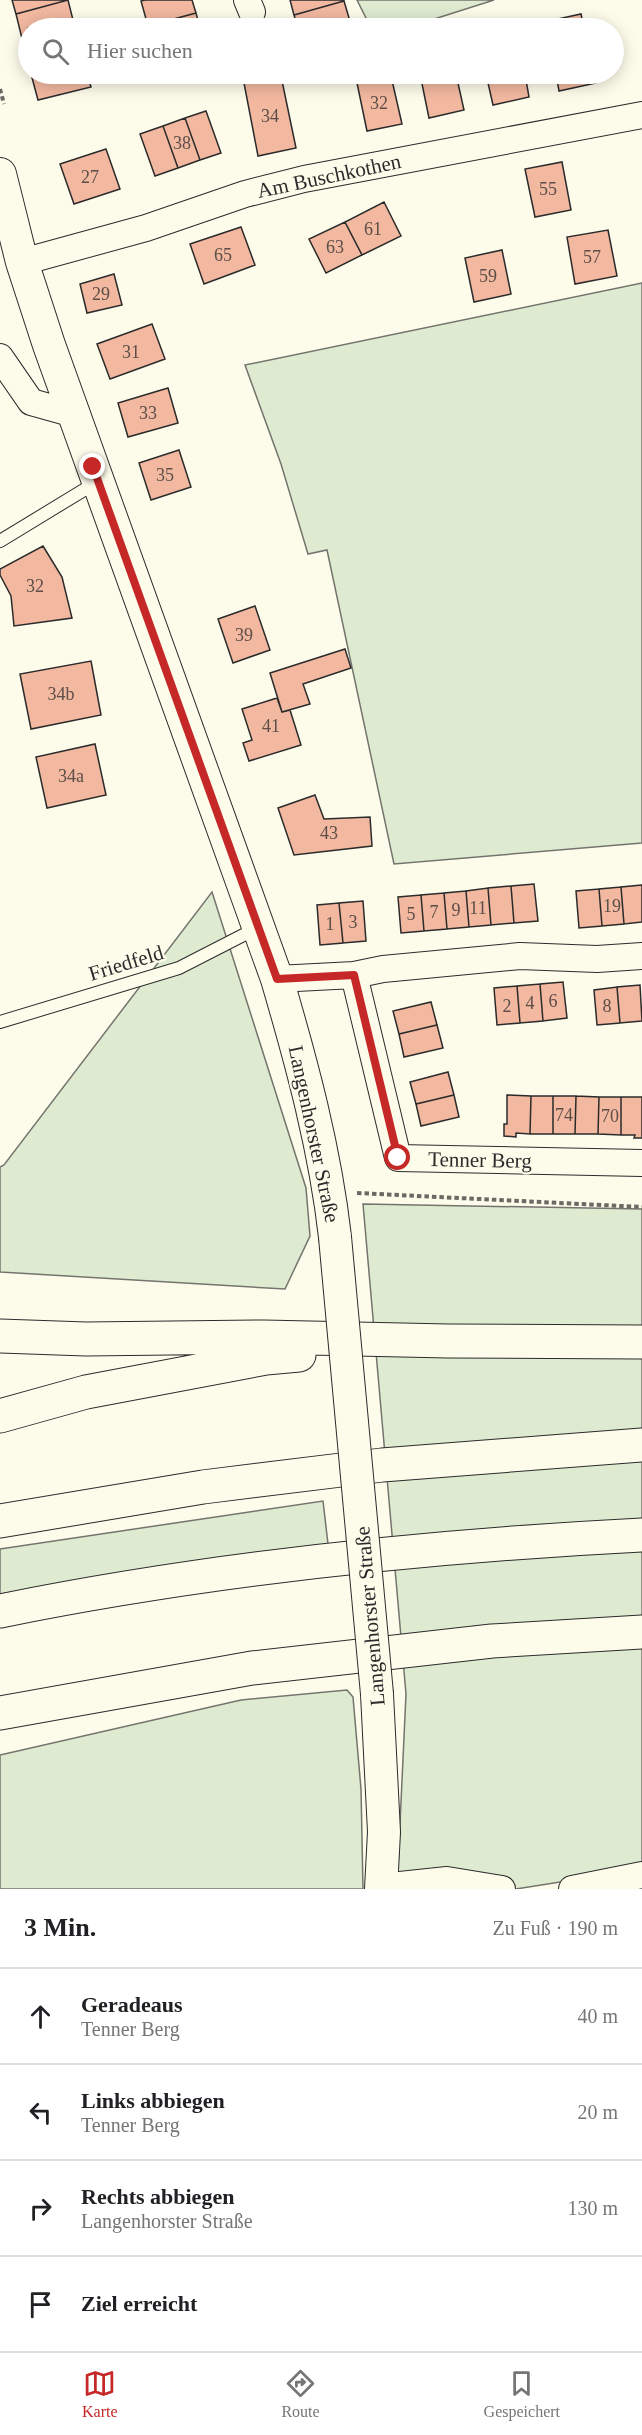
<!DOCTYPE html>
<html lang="de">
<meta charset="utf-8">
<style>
body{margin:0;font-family:"Times New Roman",serif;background:#f6f6f6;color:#202124}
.stop{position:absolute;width:18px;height:18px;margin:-14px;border:4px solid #c62828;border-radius:50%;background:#fff}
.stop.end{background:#c62828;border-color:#fff;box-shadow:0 2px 6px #0008}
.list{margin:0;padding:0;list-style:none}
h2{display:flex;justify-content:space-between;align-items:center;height:78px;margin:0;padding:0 24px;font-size:26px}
h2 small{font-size:20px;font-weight:400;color:#757577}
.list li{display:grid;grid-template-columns:39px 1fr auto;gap:18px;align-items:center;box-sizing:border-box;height:96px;padding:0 24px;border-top:2px solid #e0e0e0}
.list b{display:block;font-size:22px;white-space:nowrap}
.list p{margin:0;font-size:20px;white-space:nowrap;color:#757577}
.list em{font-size:20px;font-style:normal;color:#757577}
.icon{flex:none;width:33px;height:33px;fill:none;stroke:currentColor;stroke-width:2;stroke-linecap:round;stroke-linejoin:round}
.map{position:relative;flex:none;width:642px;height:1889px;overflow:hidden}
.search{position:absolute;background:#fff;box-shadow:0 3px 15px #0003;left:18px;right:18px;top:18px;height:66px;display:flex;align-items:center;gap:15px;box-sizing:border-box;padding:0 21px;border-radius:33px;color:#757577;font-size:22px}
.sheet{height:462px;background:#fff}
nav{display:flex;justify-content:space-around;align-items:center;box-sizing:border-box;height:84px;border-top:2px solid #e0e0e0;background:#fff;font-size:16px;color:#757577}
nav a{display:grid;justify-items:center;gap:3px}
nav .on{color:#c62828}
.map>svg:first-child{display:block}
</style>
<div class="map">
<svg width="642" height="1889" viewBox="0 0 642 1889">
<rect width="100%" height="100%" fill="#fdfbea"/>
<path fill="#deebd1" stroke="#74746e" stroke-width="1.5" d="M357,0H494L406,28H371Z
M642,283V843L394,864L327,550L308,554L281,464L245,365Z
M212,892L306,1188L310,1236L285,1289L0,1272V1167L4,1165Z
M363,1204L642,1209V1869L516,1889H397L406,1694Z
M323,1501L328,1544L0,1594V1549Z
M347,1690L353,1697L361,1789L363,1889H0V1755L241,1700Z"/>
<path fill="#f2b8a0" stroke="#2b2b2b" stroke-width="1.5" d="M12,0H68L16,14Z
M68,0L75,28H28V63L16,14Z
M145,0H192L196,13L148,26L141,1Z
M290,0H344V1L294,15Z
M344,1L352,28H298L294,15Z
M196,13L200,28H149L148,26Z
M581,14L584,28H554L553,20Z
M31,74H87L91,87L38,100Z
M420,74H456L464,110L429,118Z
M486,74H525L529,97L493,105Z
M556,74H594L596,83L559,91Z
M281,76L296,148L258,156L244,83Z
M391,76L402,124L367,131L357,83Z
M206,111L221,153L200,160L185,118Z
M185,118L200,160L178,168L163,126Z
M163,126L178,168L155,176L140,134Z
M106,149L120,189L74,204L60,164Z
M562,162L571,210L535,217L525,169Z
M384,202L401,236L362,255L345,222Z
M345,222L362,255L326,273L309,239Z
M241,227L255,265L204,284L190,244Z
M608,230L617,276L575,284L567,237Z
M502,250L511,294L474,302L465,258Z
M114,274L122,305L87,313L80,284Z
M152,324L165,359L110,379L97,344Z
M168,388L178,423L128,437L118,403Z
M179,450L191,487L151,500L139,463Z
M43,546L62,577L72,618L14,626L11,596L0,575V569Z
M255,606L270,650L233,663L218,619Z
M345,649L351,668L303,684L310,704L282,712L270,673Z
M91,661L101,715L31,729L20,674Z
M277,698L282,712L290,710L301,745L249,761L243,743L252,740L242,709Z
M95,744L106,795L47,808L36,757Z
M315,795L324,819L370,817L372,846L294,855L278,808Z
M534,884L538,921L514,923L511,886Z
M642,885V922L624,924L621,887Z
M511,886L514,923L491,925L488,888Z
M621,887L624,924L602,926L599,889Z
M488,888L491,925L469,927L466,891Z
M599,889L602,926L579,928L576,891Z
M466,891L469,927L447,929L444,893Z
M444,893L447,929L424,931L421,895Z
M421,895L424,931L401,933L398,897Z
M363,901L366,941L343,943L339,903Z
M339,903L343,943L320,945L317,905Z
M563,982L567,1018L543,1021L540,984Z
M540,984L543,1021L520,1023L517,986Z
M640,985L642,1021L620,1023L617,987Z
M517,986L520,1023L497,1025L494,988Z
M617,987L620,1023L597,1025L594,990Z
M431,1002L437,1025L399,1034L393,1011Z
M437,1025L443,1048L404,1057L399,1034Z
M448,1072L454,1095L416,1104L410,1082Z
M454,1095L459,1117L421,1126L416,1104Z
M507,1095L531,1096L530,1134L516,1133V1137L504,1136V1124H507Z
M531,1096H553V1134H530Z
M553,1096H576L575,1134H553Z
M576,1096L599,1097L598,1134H575Z
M599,1097H621V1135L598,1134Z
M621,1097H642V1138H634L635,1135H621Z"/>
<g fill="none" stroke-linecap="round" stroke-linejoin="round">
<g stroke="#2b2b2b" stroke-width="14">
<path id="service" d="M0,541L97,482
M0,1022L179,968L257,928"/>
</g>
<g stroke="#2b2b2b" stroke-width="28">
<path id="minor" d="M247,0L252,12
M22,262L146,228L245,194L304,179L642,115
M0,357L31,402L74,414
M354,975L398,1158L642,1163
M277,979L354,975L383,969L520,956L597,959L642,956
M381,1887L447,1880L502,1889
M572,1889L642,1875"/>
</g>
<g stroke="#2b2b2b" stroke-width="34">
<path id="tertiary" d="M0,174L22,262L49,345L277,979C302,1064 325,1149 335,1237
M377,1694L384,1832L381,1889"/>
</g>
<g stroke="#2b2b2b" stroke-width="35">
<path id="motorway" d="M0,1336L86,1339L264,1337L448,1341L642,1342
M0,1416L86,1392L266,1358L299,1355
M0,1521L203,1487L382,1465L642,1445
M0,1611C212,1568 426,1546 642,1535
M0,1713L252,1668L492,1641L642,1632"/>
</g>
<path stroke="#6a6964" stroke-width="4" stroke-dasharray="4.5 3" stroke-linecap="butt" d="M0,89L4,104
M357,1193L642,1207"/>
<use href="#service" stroke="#fdfbea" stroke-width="12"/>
<use href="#minor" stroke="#fdfbea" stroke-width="26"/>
<use href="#tertiary" stroke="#fdfbea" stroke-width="32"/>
<use href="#motorway" stroke="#fdfbea" stroke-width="33"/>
<g stroke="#2b2b2b" stroke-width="34" stroke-linecap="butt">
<path id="tertiary-bridge" d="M335,1237L377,1694"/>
</g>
<use href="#tertiary-bridge" stroke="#fdfbea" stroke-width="32"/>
</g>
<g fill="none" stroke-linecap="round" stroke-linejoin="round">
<path stroke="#c62828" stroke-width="8" d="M93,467L277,979L354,975L398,1158"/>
</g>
<g text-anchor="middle" stroke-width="4.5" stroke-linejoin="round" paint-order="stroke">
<g font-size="18" fill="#5d4e48">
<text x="379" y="109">32</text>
<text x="270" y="122">34</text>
<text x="182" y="149">38</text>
<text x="90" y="183">27</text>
<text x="548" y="195">55</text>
<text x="373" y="235">61</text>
<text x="335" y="253">63</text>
<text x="223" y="261">65</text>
<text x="592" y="263">57</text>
<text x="488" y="282">59</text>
<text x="101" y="300">29</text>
<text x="131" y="358">31</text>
<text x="148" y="419">33</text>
<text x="165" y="481">35</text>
<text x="35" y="592">32</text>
<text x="244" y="641">39</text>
<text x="61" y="700">34b</text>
<text x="271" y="732">41</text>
<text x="71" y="782">34a</text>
<text x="329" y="839">43</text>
<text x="612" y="912">19</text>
<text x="478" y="914">11</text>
<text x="456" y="916">9</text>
<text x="434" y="918">7</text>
<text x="411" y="920">5</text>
<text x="353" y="928">3</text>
<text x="330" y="930">1</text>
<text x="553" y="1007">6</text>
<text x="530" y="1009">4</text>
<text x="507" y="1012">2</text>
<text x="607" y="1012">8</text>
<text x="564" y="1121">74</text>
<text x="610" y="1122">70</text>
</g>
<g font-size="21" fill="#2b2b2b" stroke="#fdfbea">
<text transform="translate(329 176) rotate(-12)" y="7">Am Buschkothen</text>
<text transform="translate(126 963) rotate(-17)" y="7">Friedfeld</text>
<text transform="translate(314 1134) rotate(78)" y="7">Langenhorster Straße</text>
<text transform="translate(480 1160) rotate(1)" y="7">Tenner Berg</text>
<text transform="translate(370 1616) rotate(-95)" y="7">Langenhorster Straße</text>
</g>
</g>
</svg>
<div class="stop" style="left:398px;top:1158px"></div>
<div class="stop end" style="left:93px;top:467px"></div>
<div class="search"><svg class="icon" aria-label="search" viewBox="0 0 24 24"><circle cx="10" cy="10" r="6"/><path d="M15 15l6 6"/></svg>Hier suchen</div>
</div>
<section class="sheet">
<h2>3 Min.<small>Zu Fuß · 190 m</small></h2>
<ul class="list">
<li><svg class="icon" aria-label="ahead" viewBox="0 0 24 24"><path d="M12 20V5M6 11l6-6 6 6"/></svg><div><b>Geradeaus</b><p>Tenner Berg</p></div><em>40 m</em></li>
<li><svg class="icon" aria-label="left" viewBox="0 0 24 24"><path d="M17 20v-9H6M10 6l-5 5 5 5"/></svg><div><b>Links abbiegen</b><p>Tenner Berg</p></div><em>20 m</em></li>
<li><svg class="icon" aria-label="right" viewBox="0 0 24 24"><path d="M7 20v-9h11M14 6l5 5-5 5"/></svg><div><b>Rechts abbiegen</b><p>Langenhorster Straße</p></div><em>130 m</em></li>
<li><svg class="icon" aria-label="arrive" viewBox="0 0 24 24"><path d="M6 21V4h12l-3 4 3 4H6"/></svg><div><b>Ziel erreicht</b></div></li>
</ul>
</section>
<nav>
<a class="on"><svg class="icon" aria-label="map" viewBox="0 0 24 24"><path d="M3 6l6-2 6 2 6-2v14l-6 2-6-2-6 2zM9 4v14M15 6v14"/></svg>Karte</a>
<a><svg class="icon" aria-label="directions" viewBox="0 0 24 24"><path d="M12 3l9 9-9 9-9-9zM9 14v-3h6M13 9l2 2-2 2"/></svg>Route</a>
<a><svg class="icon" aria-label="saved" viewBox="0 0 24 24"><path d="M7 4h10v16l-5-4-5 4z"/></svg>Gespeichert</a>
</nav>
